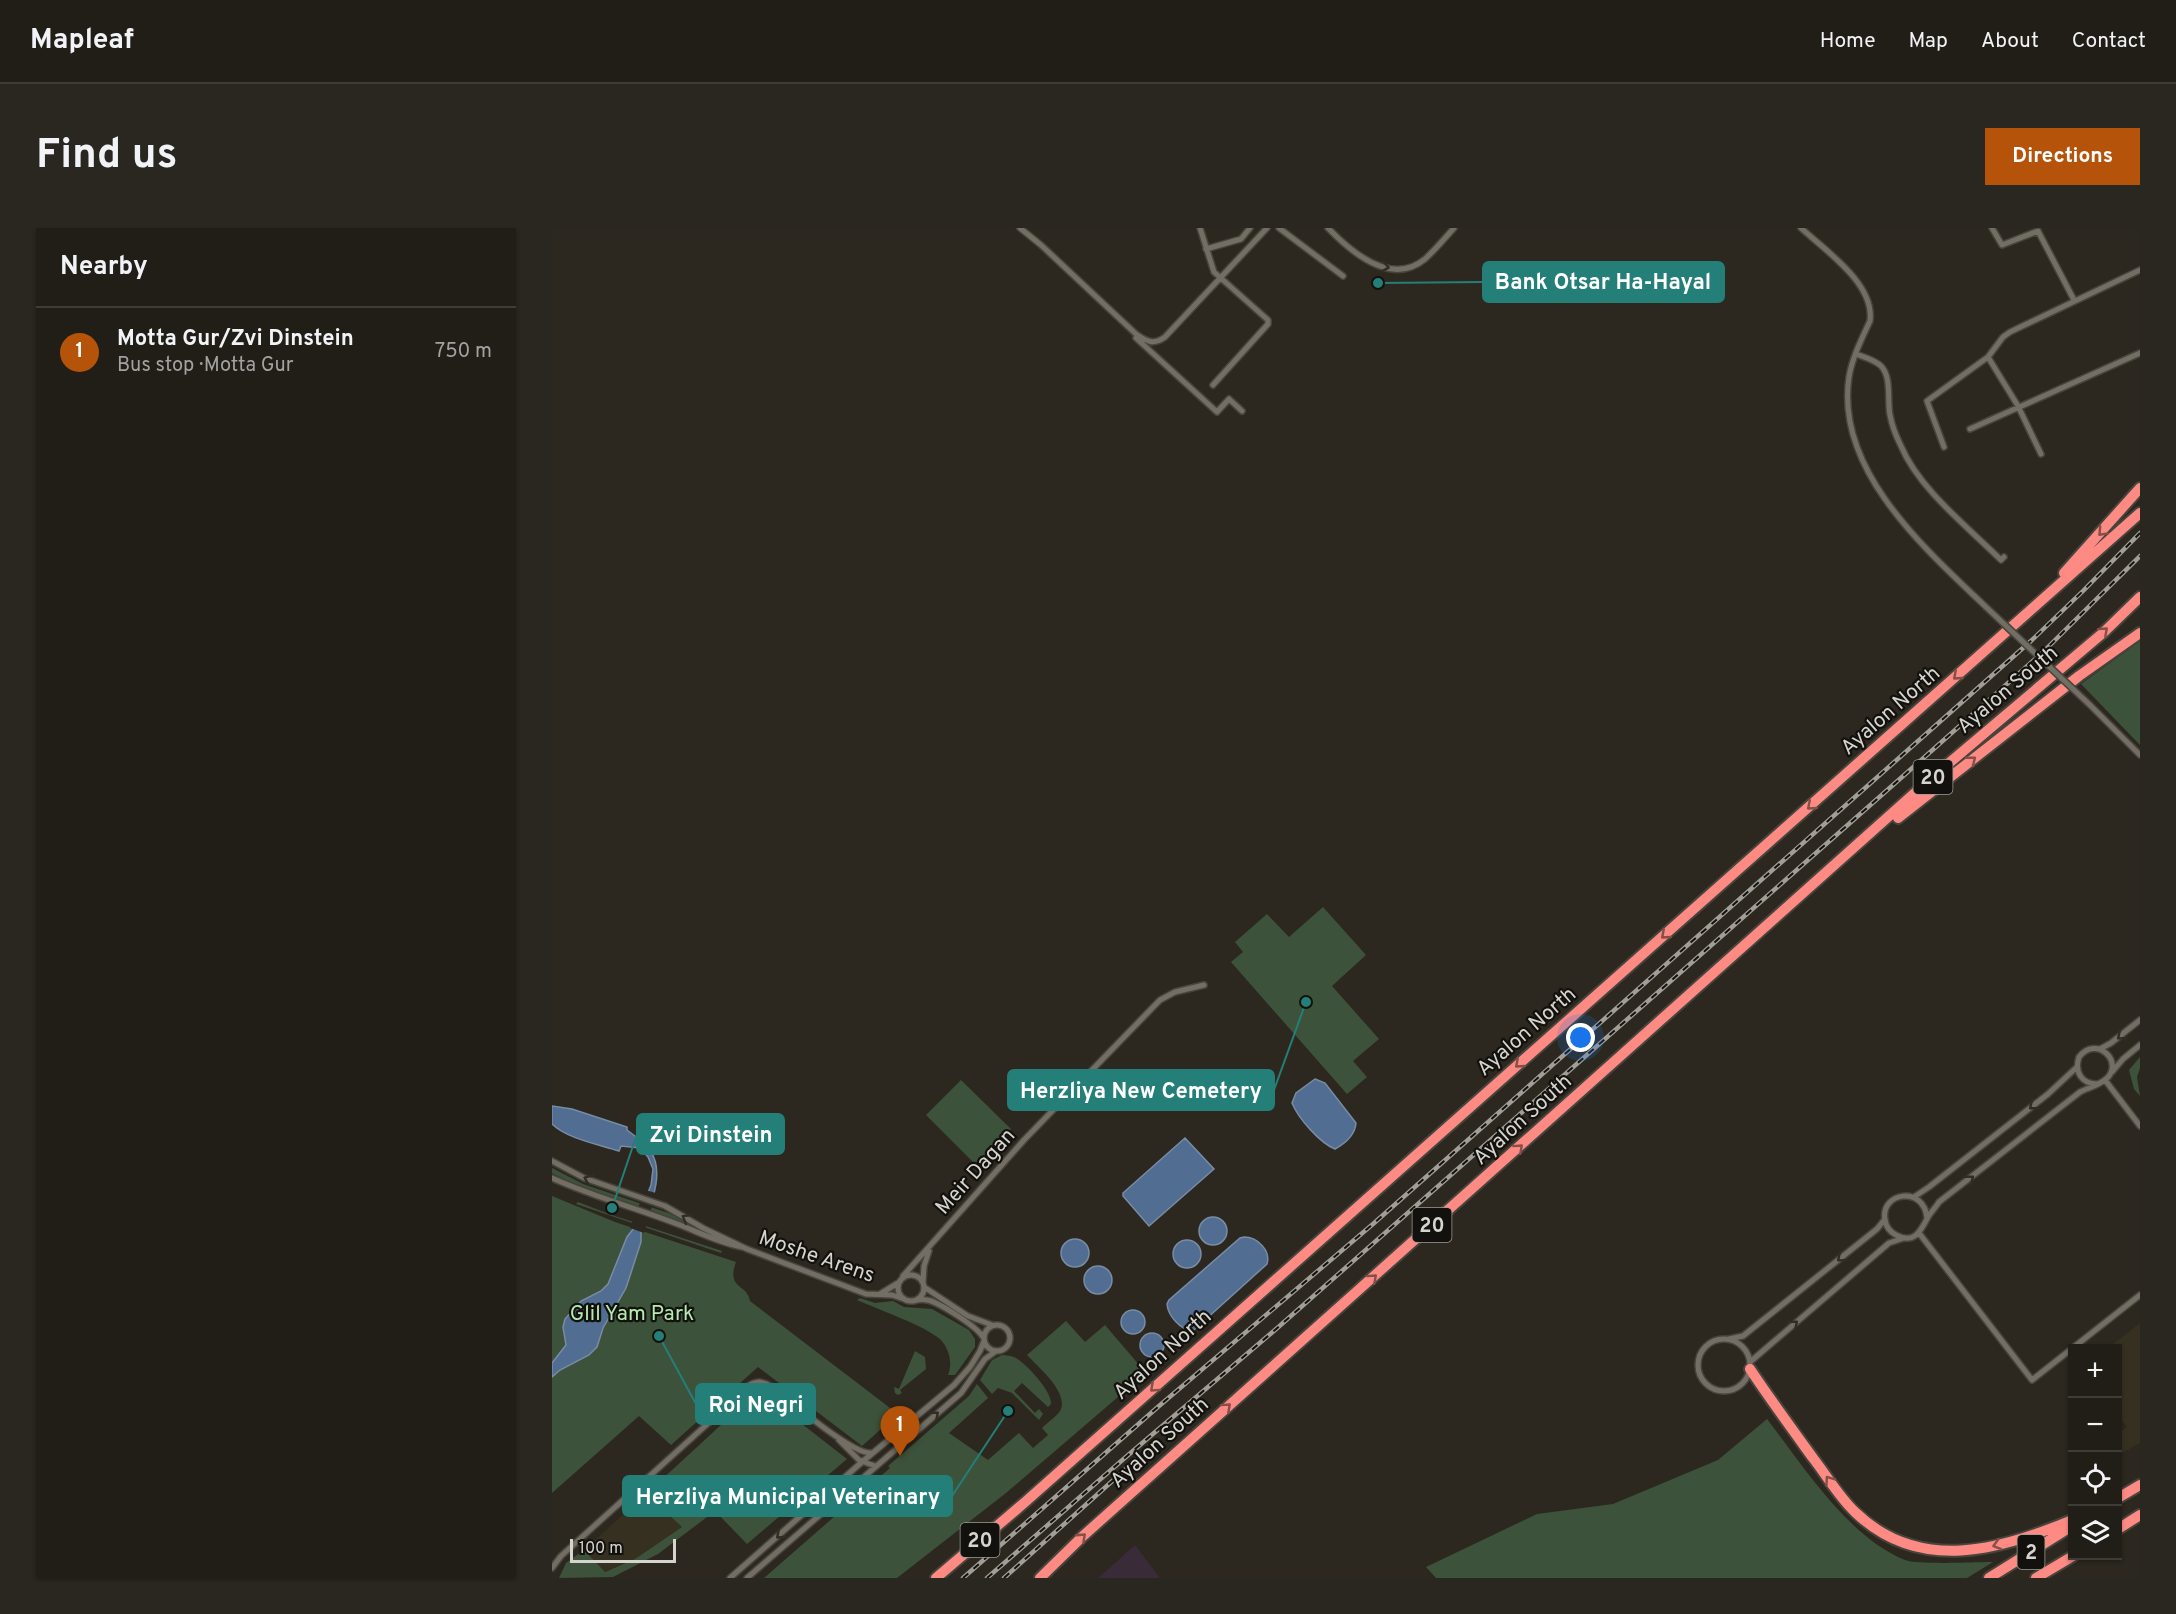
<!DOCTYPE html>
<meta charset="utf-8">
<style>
body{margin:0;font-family:Overpass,sans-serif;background:#292720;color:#f1f3f6}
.controls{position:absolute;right:18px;bottom:18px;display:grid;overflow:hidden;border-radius:0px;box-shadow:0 2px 4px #0004}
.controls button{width:54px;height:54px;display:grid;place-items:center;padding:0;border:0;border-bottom:2px solid #3e3c36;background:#211e17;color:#f1f3f6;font:30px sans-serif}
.scale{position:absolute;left:18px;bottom:15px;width:106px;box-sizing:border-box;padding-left:6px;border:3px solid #d6d4ce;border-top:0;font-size:16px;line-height:21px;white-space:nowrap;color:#d6d4ce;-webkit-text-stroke:4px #13110d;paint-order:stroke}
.you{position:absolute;left:1029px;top:810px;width:21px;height:21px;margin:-15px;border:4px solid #fff;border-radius:50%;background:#1a73e8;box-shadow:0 0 0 9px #1a73e833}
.badge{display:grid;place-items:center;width:39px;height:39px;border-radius:50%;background:#b45309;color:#fff;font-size:20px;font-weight:700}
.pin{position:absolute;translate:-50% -50px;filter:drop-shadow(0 2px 3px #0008)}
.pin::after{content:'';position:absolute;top:32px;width:21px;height:18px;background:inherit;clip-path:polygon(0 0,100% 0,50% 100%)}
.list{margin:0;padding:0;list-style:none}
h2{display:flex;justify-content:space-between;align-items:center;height:78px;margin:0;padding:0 24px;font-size:26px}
h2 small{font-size:20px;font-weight:400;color:#a2a2a1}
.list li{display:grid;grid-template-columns:39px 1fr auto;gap:18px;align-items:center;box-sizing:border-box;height:90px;padding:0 24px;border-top:2px solid #3e3c36}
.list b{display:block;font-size:22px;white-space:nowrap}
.list p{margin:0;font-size:20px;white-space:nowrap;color:#a2a2a1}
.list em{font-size:20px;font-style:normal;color:#a2a2a1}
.icon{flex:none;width:33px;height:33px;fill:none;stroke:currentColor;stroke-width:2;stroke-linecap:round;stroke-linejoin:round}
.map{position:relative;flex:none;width:1588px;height:1350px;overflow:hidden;border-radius:0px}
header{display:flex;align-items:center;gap:36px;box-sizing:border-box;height:84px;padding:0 30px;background:#211e17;border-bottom:2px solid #3e3c36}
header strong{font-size:28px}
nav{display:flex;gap:33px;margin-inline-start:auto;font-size:21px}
.intro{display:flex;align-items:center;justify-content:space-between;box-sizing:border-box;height:144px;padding:0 36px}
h1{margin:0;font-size:42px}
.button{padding:15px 27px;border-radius:0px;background:#b45309;color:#fff;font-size:21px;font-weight:700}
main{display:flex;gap:36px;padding:0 36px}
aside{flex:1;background:#211e17;border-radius:0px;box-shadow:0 2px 4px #0004}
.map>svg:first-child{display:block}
</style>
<header>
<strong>Mapleaf</strong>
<nav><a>Home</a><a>Map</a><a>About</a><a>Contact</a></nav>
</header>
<div class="intro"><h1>Find us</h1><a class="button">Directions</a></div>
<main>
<aside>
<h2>Nearby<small></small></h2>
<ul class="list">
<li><span class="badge">1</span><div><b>Motta Gur/Zvi Dinstein</b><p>Bus stop · Motta Gur</p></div><em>750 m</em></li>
</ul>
</aside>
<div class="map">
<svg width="1588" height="1350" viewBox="0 0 1588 1350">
<rect width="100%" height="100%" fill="#2c281f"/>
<path fill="#363021" d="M1588,1095V1215L1566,1227V1206L1575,1199L1566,1187V1120H1556Z
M94,1266L130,1299L83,1331L52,1344L32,1322Z"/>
<path fill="#392b37" d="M583,1317L608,1350H546L562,1336Z"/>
<path fill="#3d523a" d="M1588,413V517L1529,456Z
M771,679L814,727L780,758L827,811L801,833L815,849L795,866L679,734L691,724L683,714L715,686L737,709Z
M1588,829V840L1585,849L1588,868L1582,861L1577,842Z
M409,852L459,901L424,937L374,887Z
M0,940L31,956L119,986L148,1002L29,960L0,945Z
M0,968L63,994L184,1034C174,1062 195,1055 198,1073L346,1186L310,1218L206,1139L119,1217L87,1188L0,1265Z
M26,974L57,986L170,1023L169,1025L24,976Z
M308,1070L323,1075L341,1073L352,1079L380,1081L417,1102L423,1111V1119L403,1147H396C401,1135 397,1121 389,1112C374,1098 325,1081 305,1072Z
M514,1093L533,1114L553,1097L594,1145L454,1265L345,1350H212L338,1240L336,1238L417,1168L425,1156L436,1170L397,1205L436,1232L467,1205L481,1220L496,1207L490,1200C496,1194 504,1189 508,1183C518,1165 486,1139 475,1127Z
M363,1123L373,1129L374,1141L348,1162L350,1165L346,1167L343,1165L342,1159L347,1161Z
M450,1127C455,1127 460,1128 464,1130C475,1137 500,1163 499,1176L496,1179L470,1155L462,1163L483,1185L487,1181L491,1186L487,1192L460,1165L446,1160L440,1166L428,1152L440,1132Z
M204,1170L223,1175L295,1231L195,1316L163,1283L106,1326L61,1349L7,1350L14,1335L32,1322L53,1344L83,1331L130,1299L94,1266L195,1173Z
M1215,1191C1252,1239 1296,1309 1353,1332C1365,1337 1425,1334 1441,1334L1415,1350H884L874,1339L985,1286L1061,1276L1166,1232Z"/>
<path fill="#516d92" stroke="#798ca4" stroke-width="1.5" d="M763,851L773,855L804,895C803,907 794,915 783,921C768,915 746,890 740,875L744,865Z
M0,878L20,881L75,899V902C84,909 94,915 99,924C114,947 96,982 89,1005V1014L74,1060L51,1100L45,1119L37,1127L8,1142L0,1149V1135L14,1117L11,1099L13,1091L29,1073L49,1063L56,1056L75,1009L82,1000L99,957L101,941L96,929L88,920L69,918L67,923C45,916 16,911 0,896Z
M633,910L662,941L597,998L571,968V965Z
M647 1003a14 14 0 1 1 28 0a14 14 0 1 1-28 0Z
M692,1009C706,1009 719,1023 715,1036L643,1101L640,1103C628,1101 616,1088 615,1076L617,1072L688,1010Z
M509 1025a14 14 0 1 1 28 0a14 14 0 1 1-28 0Z
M621 1026a14 14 0 1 1 28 0a14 14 0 1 1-28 0Z
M532 1052a14 14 0 1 1 28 0a14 14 0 1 1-28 0Z
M569 1094a12 12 0 1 1 24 0a12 12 0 1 1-24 0Z
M588 1117a12 12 0 1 1 24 0a12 12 0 1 1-24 0Z"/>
<path fill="#2c281f" d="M93,962L104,965L92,1005L78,1000Z"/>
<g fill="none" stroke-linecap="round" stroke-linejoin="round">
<g stroke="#46443c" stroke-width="8">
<path id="street" d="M468,0L489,17L584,106C595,114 602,117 613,109L715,0
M648,0L662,44L716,92V96L661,157
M727,0L791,48
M776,0C799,24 839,59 873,31C883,22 893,10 902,0
M1249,0C1274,23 1323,56 1318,93C1310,110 1300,130 1297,149C1283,242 1373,321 1434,379
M1440,0L1450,17L1486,3L1522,72
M654,21L689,11L698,0
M584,110L665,184L677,171L690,183
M1304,126C1312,129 1323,132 1329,138C1340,149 1335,173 1338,187C1340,198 1344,208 1349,218C1367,261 1416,299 1449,332L1452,329
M1436,129L1466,178L1489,226
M1418,201L1588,125
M1392,219L1375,173L1436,129L1451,109L1458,104L1588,42
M1538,477L1588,527
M1548,821L1559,815L1588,792
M1560,844L1571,831L1588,817
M1553,852L1588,898
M0,933L32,950L113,978L151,1000L195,1021L314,1066L340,1067L352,1071
M0,950C42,969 85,980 128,997C148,1005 168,1015 190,1019
M1362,969L1377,959L1496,866L1525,839
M1375,990C1372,957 1328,964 1333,992C1334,998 1338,1004 1344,1007C1363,1017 1369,1002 1376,989C1379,984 1384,979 1387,974L1528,864C1536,860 1547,857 1554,851C1573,835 1545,806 1527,829C1522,844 1530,856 1545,856
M1367,1005L1480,1152L1588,1067
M346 1060a13 13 0 1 1 26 0a13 13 0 1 1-26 0Z
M351,1048L472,912L608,772L623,764L652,757
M371,1054L372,1038L377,1023
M372,1059L416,1088L440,1097
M328,1066L346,1055
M361,1073C365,1072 370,1071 375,1072C387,1074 425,1099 431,1109
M432 1110a13 13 0 1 1 26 0a13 13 0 1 1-26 0Z
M1146 1137a26 26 0 1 1 52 0a26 26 0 1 1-52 0Z
M1177,1111L1191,1108L1325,1001L1333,991
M1198,1134L1337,1015L1352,1010
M184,1171C202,1163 212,1161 231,1168C248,1181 301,1226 319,1225
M287,1212L307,1232L323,1238
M0,1340L9,1328L183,1171C200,1149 211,1149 231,1168
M178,1350L310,1234L402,1157L418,1139L428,1123L432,1113
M195,1350L409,1165L433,1131L444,1123"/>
</g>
<g stroke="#46443c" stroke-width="14">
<path id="highway" d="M1512,345L1588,260
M1346,590L1527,448L1588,405
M1198,1141C1218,1171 1240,1201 1261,1230C1275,1248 1287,1269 1303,1284C1367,1346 1449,1322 1520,1292
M1566,1270L1588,1257
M1566,1301L1588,1287
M384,1350L472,1275L1588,285
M488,1350L531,1308L1383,547L1552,404L1588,369
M1437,1350L1520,1298
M1484,1350L1521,1328"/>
</g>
<use href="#street" stroke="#736e64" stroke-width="5"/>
<use href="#highway" stroke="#fe8a84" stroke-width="10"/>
<g stroke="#a19e97" stroke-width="4.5">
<path id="rail" d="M411,1350L607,1178L821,996L1374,506L1480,412L1531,363L1588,305
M435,1350L575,1228L723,1102L1341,557L1490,425L1588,328
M452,1350L586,1230"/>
</g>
<use href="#rail" stroke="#13110d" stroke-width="2" stroke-dasharray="7" stroke-linecap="butt"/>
<g stroke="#46443c" stroke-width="8" stroke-linecap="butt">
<path id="street-bridge" d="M1434,379L1538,477"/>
</g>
<use href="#street-bridge" stroke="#736e64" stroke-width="5"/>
</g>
<defs><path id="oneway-chevron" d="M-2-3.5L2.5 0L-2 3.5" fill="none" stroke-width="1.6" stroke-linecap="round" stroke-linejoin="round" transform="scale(1.5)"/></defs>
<g stroke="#302d27">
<use href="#oneway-chevron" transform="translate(833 39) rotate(10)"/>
<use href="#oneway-chevron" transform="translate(1569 808) rotate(141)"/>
<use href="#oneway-chevron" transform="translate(1481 878) rotate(142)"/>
<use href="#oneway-chevron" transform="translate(36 951) rotate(-158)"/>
<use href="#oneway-chevron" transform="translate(1418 951) rotate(-38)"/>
<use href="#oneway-chevron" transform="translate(134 990) rotate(-150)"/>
<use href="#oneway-chevron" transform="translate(1289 1030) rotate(140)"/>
<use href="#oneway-chevron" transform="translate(1242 1096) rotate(-40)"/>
<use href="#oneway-chevron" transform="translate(383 1187) rotate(-40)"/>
<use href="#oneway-chevron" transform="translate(228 1307) rotate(139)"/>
</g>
<g stroke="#884e48">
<use href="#oneway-chevron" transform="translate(1550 304) rotate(133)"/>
<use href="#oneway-chevron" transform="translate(1552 403) rotate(-42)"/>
<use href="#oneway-chevron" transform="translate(1405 448) rotate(139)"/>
<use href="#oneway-chevron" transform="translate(1420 532) rotate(-38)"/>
<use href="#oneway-chevron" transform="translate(1259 578) rotate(139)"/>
<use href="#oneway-chevron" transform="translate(1113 707) rotate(139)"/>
<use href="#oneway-chevron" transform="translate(967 836) rotate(139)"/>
<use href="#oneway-chevron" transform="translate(967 920) rotate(-42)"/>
<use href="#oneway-chevron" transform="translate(821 1050) rotate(-42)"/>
<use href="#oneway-chevron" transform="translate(602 1160) rotate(138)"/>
<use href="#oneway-chevron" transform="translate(675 1179) rotate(-42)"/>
<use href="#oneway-chevron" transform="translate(1277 1252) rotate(-126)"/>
<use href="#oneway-chevron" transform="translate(530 1309) rotate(-43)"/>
<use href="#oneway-chevron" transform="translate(1445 1317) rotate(164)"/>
</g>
<g text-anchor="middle" stroke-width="4.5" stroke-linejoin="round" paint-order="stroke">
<g fill="#13110d" stroke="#9c9a94" stroke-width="1.5">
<rect x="1361.5" y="532" width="39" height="34" rx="4.5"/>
<rect x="860.5" y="980" width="39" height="34" rx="4.5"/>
<rect x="408.5" y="1295" width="39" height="34" rx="4.5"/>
<rect x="1465.5" y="1307" width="27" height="34" rx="4.5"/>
</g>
<g font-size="20" font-weight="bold" fill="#d6d4ce">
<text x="1381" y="556">20</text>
<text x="880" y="1004">20</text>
<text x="428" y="1319">20</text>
<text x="1479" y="1331">2</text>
</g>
<g font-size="21" fill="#d6d4ce" stroke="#13110d">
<text transform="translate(1455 461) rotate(-40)" y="7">Ayalon South</text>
<text transform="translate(1338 482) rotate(-41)" y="7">Ayalon North</text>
<text transform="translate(974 803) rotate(-41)" y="7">Ayalon North</text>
<text transform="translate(970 891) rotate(-42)" y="7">Ayalon South</text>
<text transform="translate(423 943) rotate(-48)" y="7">Meir Dagan</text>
<text transform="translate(265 1028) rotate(19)" y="7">Moshe Arens</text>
<text transform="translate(610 1126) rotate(-42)" y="7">Ayalon North</text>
<text transform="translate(607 1214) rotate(-42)" y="7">Ayalon South</text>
</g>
<g font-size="21" fill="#b5ebb0" stroke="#13110d">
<text x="80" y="1092">Glil Yam Park</text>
</g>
</g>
<path fill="none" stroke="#237f78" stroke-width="2" d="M826 55L931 54M754 774L722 862M60 980L85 906M107 1108L144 1176M456 1183L400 1268"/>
<g fill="#237f78" stroke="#13110d" stroke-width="2">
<circle cx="826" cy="55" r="6"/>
<circle cx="754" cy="774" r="6"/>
<circle cx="60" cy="980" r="6"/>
<circle cx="107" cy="1108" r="6"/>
<circle cx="456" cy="1183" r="6"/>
</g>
<g fill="#237f78" stroke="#237f78" stroke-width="2">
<rect x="931" y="34" width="241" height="40" rx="6"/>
<rect x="456" y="842" width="266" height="40" rx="6"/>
<rect x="85" y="886" width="147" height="40" rx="6"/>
<rect x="144" y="1156" width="119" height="40" rx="6"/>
<rect x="71" y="1248" width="329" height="40" rx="6"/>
</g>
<g font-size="22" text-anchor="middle" font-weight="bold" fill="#fff">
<text x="1051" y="61">Bank Otsar Ha-Hayal</text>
<text x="589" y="870">Herzliya New Cemetery</text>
<text x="159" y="914">Zvi Dinstein</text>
<text x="204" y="1184">Roi Negri</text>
<text x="236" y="1276">Herzliya Municipal Veterinary</text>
</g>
</svg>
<div class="controls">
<button>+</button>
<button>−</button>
<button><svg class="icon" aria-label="locate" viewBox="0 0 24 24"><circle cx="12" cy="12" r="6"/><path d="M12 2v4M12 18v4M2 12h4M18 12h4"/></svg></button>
<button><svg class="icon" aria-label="layers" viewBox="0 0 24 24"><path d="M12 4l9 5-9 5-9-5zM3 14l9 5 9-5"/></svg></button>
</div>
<div class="scale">100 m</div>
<div class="you"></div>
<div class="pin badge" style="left:348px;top:1228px">1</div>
</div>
</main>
